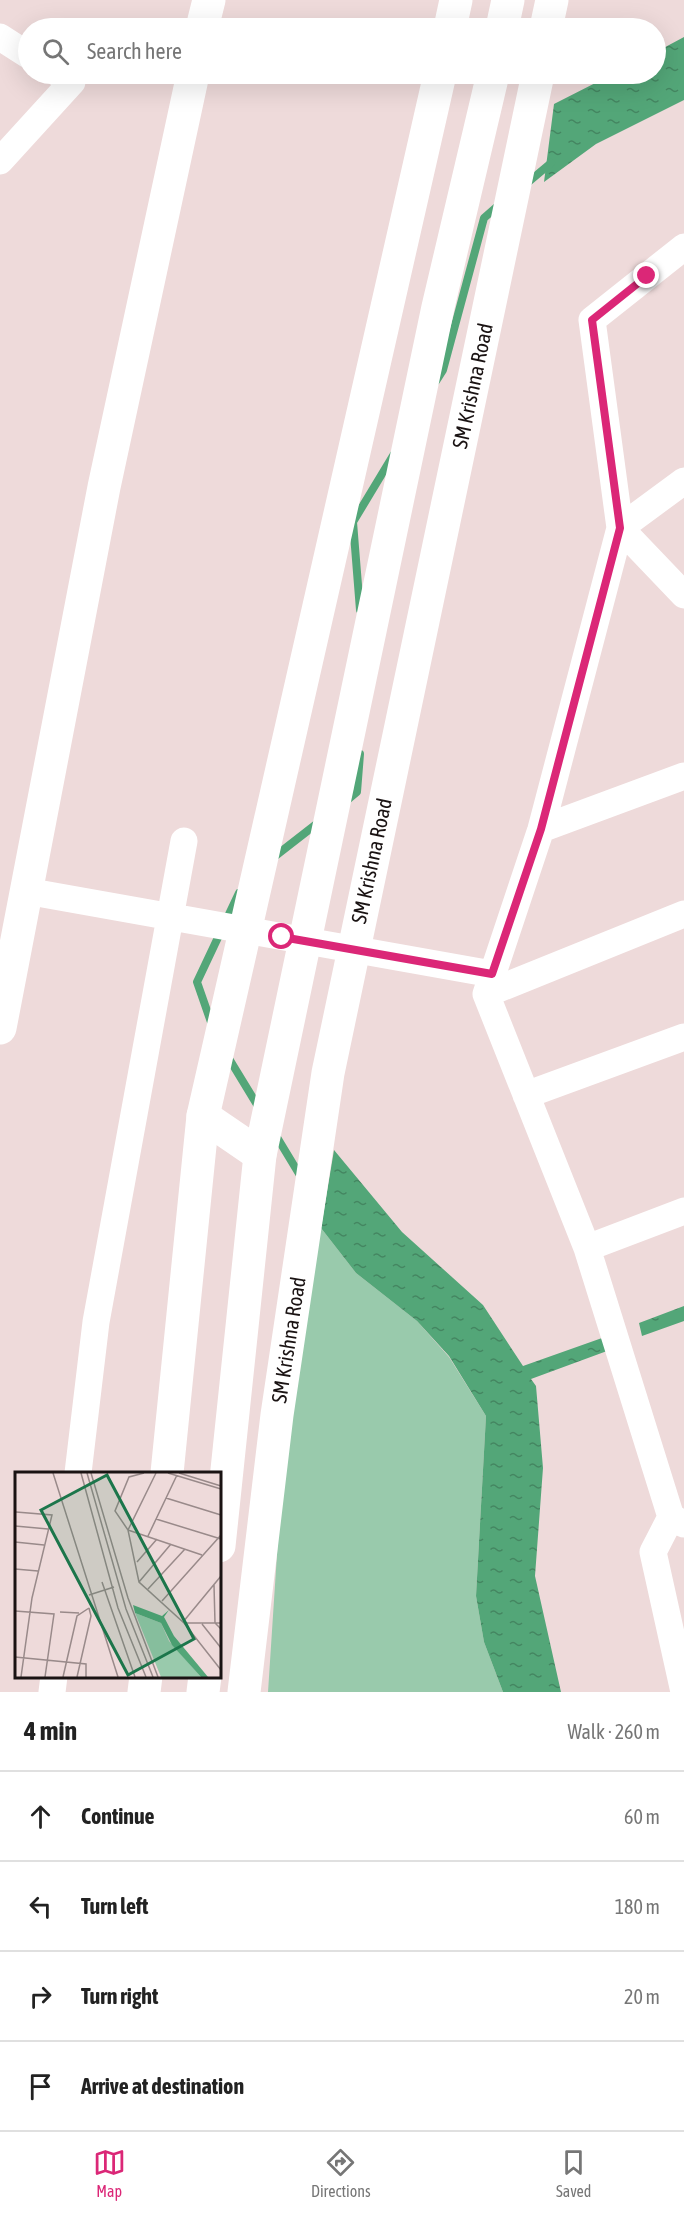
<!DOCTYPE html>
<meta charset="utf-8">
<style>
body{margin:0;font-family:"Asap Condensed",sans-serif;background:#f2f2f2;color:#222}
.stop{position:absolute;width:18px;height:18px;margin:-14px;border:4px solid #db2777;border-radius:50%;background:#fff}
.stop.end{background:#db2777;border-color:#fff;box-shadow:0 2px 6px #0008}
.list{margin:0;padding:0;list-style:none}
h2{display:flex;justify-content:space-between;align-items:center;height:78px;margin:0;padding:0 24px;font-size:26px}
h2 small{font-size:20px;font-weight:400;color:#767676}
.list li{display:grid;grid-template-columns:39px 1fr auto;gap:18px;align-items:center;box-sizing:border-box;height:90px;padding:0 24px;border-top:2px solid #e0e0e0}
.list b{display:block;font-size:22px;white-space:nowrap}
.list em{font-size:20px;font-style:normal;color:#767676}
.icon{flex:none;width:33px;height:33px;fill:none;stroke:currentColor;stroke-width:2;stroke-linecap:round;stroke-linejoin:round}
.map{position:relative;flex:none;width:684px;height:1692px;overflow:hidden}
.search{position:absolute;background:#fff;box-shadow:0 6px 24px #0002;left:18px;right:18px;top:18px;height:66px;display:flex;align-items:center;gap:15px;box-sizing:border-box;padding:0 21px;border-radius:33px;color:#767676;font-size:22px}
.sheet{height:438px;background:#fff}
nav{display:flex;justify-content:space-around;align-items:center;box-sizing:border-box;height:84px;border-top:2px solid #e0e0e0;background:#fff;font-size:16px;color:#767676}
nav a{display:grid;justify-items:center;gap:3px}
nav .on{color:#db2777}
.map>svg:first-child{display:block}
</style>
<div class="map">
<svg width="684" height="1692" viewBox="0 0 684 1692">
<defs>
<pattern id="water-ripples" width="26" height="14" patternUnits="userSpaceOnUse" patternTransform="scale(1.5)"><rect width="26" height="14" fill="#53a678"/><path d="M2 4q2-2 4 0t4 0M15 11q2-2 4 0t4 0" fill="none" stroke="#448661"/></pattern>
</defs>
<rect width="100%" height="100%" fill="#eedada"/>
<path fill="#99caac" d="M321,1228L356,1273L417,1321L449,1357L486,1416L476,1596L484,1642L503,1692H268L284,1447Z"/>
<path fill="url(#water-ripples)" d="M684,37V100L596,144L544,182L554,104L613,74H656V52Z
M334,1150L402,1232L483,1305L523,1366L602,1338L607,1351L531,1379L536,1386L543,1468L535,1576L561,1692H503L484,1642L476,1596L486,1416L449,1356L417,1321L356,1273L321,1228Z
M684,1306V1321L642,1336L639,1323Z"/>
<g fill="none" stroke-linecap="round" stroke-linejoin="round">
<path stroke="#53a678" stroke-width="8" d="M526,184L551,163
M436,381L443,370L484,218L500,204
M360,610L353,522L394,454
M345,802L357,792L360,754
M274,857L319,822
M212,1025L197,982L239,893
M228,1057L259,1108
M275,1134L301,1177"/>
<path stroke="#fff" stroke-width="27" d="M0,37L28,55
M0,161L72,82L59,74
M684,247L592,320L620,528L541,829L486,994L587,1248L671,1517L684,1524
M620,528L684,595
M620,528L684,481
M541,829L684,776
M26,891L492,974
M486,994L684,914
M526,1095L684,1037
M587,1248L684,1211
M78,1473L96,1322L184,841
M671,1517L653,1552L684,1692
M52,1692L54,1676"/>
<path stroke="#fff" stroke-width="33" d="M202,28L209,0
M546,28L552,0
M0,1028L104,487L193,74
M244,1692L277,1415L328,1073L538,74"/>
<path stroke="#fff" stroke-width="33" d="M203,1116L260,1155"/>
<path stroke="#fff" stroke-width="33" d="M450,28L456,0
M502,28L508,0
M167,1473L203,1116L440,74
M219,1546L260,1155L438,307L493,74
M144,1692L146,1676
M203,1692L205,1676"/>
</g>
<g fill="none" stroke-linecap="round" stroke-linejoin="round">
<path stroke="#db2777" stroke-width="8" d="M282,937L492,974L541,829L620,528L592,320L647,276"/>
</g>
<g text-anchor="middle" stroke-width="4.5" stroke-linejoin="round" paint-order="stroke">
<g font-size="21" fill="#1a1313" stroke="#fff">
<text transform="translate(473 386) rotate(-78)" y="7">SM Krishna Road</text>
<text transform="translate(372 861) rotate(-78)" y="7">SM Krishna Road</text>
<text transform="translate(289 1340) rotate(-81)" y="7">SM Krishna Road</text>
</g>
</g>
<g transform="translate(15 1472)">
<rect width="206" height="206" fill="#eedada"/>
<path d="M120,141L146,151L154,169L186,205H146Z" fill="#99caac"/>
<path d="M118,133L147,144L154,138L149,145L159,164L193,205H186L157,173L146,151L120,141Z" fill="#53a678"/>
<path fill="none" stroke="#998a8a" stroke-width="1.5" d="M38,1L103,205M66,1L103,136L131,205M72,1L111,137L138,205M76,1L113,126L143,205M129,1L114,5L100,39L113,58L124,110L169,151L206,198M153,1L206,17M164,1L206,14M151,26L206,43M1,40L37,43L17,126L6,205M141,47L206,67M0,54L33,57M113,58L187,83M113,58L141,1M133,64L162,3M0,70L29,73M122,90L142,67M0,97L23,99M87,110L120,205M124,110L156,72M199,113L200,151L206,157M133,117L170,77M74,123L99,115M147,129L206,63M0,139L39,142L30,205M45,140L64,141M168,150L206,104M169,151H206M187,152L206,176M0,185L71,192V205M48,205L62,144L74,136M62,205L76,144L74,136"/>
<path fill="#1c764b" fill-opacity="0.15" stroke="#1c764b" stroke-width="3" d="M92,3L179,167L113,203L26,38Z"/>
<rect width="206" height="206" fill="none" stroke="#1a1313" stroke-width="3"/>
</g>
</svg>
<div class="stop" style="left:282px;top:937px"></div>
<div class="stop end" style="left:647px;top:276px"></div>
<div class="search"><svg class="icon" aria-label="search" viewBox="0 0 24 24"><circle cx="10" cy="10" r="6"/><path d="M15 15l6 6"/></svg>Search here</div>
</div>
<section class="sheet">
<h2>4 min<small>Walk · 260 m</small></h2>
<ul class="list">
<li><svg class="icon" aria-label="ahead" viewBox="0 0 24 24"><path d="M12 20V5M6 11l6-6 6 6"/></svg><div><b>Continue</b></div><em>60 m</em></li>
<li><svg class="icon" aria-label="left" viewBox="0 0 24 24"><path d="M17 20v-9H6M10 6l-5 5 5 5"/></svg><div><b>Turn left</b></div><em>180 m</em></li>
<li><svg class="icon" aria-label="right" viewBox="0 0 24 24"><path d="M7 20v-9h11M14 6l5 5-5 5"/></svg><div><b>Turn right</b></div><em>20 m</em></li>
<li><svg class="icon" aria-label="arrive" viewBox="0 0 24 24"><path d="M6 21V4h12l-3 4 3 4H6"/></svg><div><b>Arrive at destination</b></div></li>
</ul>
</section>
<nav>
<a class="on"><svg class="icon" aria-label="map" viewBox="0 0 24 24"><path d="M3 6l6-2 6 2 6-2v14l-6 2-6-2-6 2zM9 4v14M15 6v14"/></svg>Map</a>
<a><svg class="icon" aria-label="directions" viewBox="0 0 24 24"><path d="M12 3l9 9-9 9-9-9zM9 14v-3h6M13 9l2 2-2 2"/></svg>Directions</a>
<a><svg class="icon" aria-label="saved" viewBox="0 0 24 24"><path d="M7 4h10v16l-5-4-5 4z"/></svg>Saved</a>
</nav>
